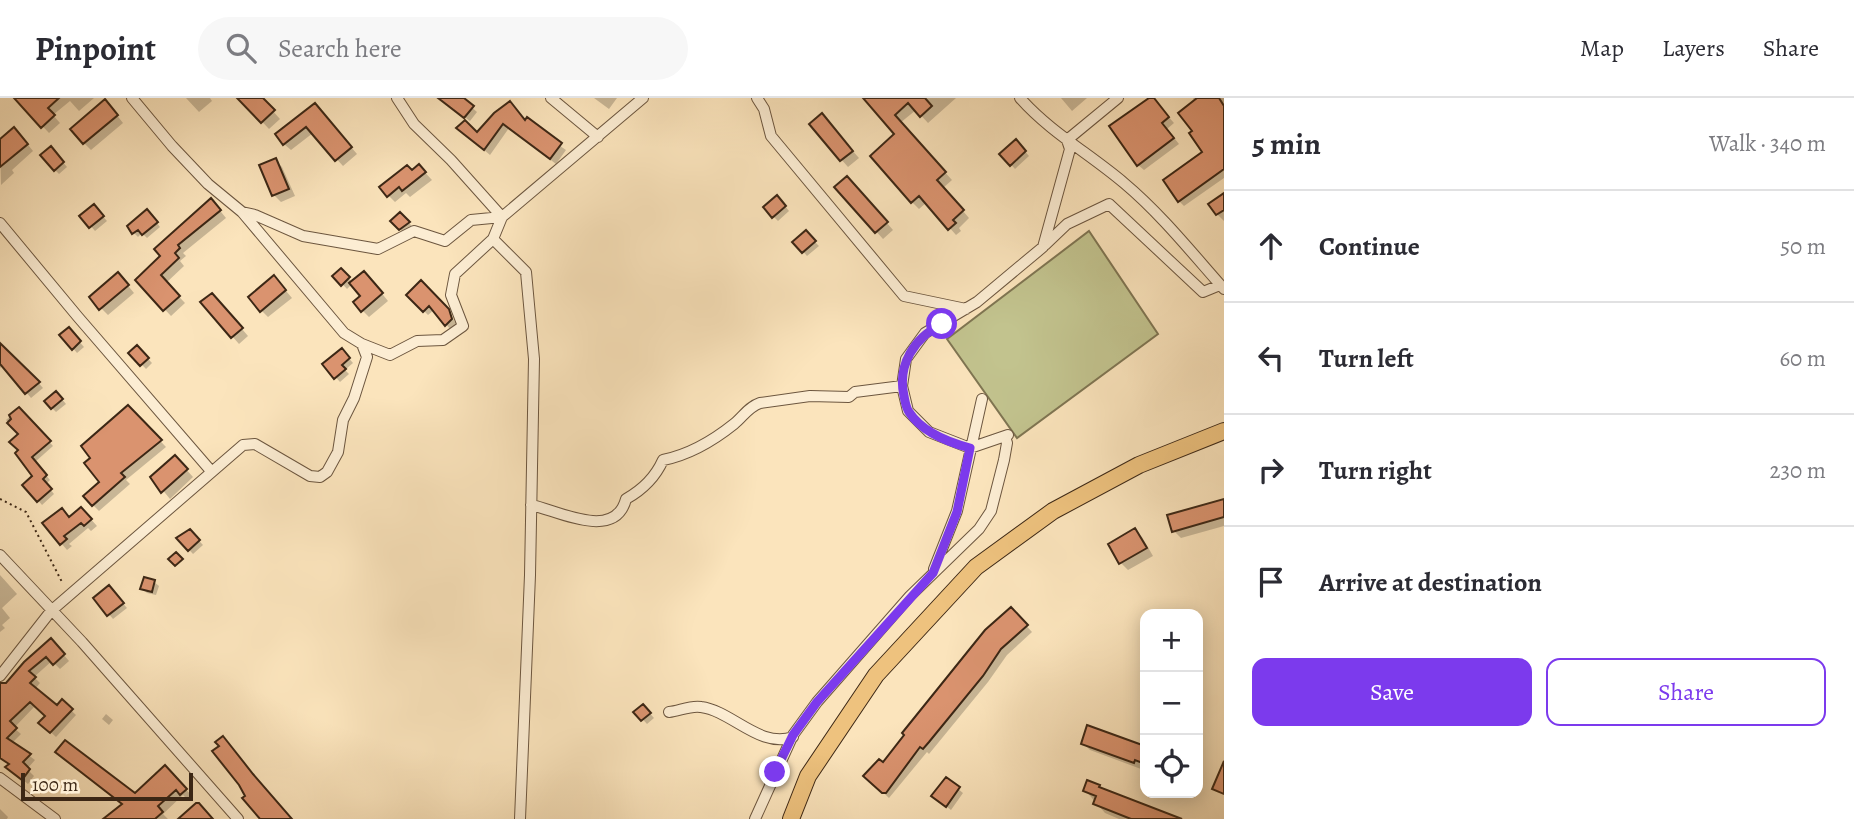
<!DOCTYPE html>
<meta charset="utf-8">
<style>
body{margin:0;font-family:Alegreya,serif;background:#f7f7f7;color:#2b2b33}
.controls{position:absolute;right:21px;bottom:21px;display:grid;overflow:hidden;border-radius:14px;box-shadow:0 4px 18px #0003}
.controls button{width:63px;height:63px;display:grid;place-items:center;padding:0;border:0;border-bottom:2px solid #e1e1e2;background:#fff;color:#2b2b33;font:35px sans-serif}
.scale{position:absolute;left:21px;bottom:18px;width:172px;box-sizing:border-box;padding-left:7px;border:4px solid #3c2715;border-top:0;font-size:19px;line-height:24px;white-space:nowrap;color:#3c2715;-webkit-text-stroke:5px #fcedd3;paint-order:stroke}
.stop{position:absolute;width:21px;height:21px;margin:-16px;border:5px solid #7c3aed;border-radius:50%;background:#fff}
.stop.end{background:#7c3aed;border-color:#fff;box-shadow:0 2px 7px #0008}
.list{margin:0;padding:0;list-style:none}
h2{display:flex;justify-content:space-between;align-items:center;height:91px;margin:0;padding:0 28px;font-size:30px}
h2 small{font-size:23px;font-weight:400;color:#7c7c81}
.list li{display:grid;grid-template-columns:46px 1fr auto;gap:21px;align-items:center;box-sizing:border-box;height:112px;padding:0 28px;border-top:2px solid #e1e1e2}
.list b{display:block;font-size:26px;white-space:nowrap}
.list em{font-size:23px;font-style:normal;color:#7c7c81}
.actions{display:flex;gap:14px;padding:21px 28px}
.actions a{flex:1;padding:16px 0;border:2px solid #7c3aed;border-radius:14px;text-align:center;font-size:24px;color:#7c3aed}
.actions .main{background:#7c3aed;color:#fff}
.icon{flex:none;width:38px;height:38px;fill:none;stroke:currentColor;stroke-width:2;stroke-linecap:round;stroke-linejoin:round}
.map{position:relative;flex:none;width:1224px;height:721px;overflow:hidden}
header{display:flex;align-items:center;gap:42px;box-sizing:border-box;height:98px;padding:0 35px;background:#fff;border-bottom:2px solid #e1e1e2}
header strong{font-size:33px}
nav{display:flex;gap:38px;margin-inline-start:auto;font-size:24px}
.search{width:490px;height:63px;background:#f7f7f7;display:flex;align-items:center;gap:18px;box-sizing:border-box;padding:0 24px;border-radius:38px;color:#7c7c81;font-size:26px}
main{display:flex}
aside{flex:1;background:#fff}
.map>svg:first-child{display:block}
</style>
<header>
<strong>Pinpoint</strong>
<div class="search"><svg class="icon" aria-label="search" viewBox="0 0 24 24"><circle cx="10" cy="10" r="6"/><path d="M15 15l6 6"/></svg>Search here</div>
<nav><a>Map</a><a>Layers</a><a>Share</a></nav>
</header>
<main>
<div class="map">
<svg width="1224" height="721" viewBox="0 0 1224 721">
<rect width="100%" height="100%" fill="#fbe4bc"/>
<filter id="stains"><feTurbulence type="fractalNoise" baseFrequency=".00286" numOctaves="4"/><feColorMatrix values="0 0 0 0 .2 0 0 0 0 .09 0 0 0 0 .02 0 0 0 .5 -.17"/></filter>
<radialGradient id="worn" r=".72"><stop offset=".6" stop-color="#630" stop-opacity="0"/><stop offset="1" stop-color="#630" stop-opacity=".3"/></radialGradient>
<path fill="#c2c38e" stroke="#7f7552" stroke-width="2" d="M1089,133L1158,236L1017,340L947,241Z"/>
<path fill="#0003" d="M16,0H94L79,13L70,3L53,17L60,25L49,35Z
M186,0H210L212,3L199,14Z
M240,0H261L280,21L269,31Z
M450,0H461L477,14L470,23L451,9Z
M594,0H617L609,11Z
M866,0H956L928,25L916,12L900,25L952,82L943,90L969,120L959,130L961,133L956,137L927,104L919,111L912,104L897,36Z
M1061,0H1087L1072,13Z
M1152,0L1174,25L1167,31L1179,46L1144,72L1138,67Z
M1193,0H1224V80L1184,108L1179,103L1204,55L1195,33V4Z
M112,11L123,25L91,52L84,45Z
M321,14L357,56L343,68L313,35L291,52L284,46Z
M496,17L525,24L566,52L556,66L509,30L490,57L464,35L477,36Z
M828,25L859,60L848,69L811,27Z
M21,38L33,53L12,72L14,75L1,87L0,43Z
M1016,43L1029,58L1015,71L1002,56Z
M55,55L67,69L59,76L55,72Z
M275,62L282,69L295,98L281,104L274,97Z
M419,68L432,82L410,99L406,95L395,104L388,97Z
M854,87L893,132L883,141L836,89Z
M1224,97V123L1217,116Z
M781,103L789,113L778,123L773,118Z
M217,109L226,120L183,155L186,158L180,163L184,168L166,185L185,205L171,218L137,182Z
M98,113L107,123L95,133L82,118Z
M400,116L413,129L404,136L393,123Z
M151,117L160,129L147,140L142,135L138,139L134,135Z
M806,135L819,148L807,158L795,144Z
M341,172L353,185L371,182L388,203L369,219L362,212V198L352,186L347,191L335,178Z
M125,184L134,195L108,217L101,210Z
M281,187L292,200L268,219L261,212Z
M408,197L449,213L456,226L450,231L434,212L428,217Z
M219,204L248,238L239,246L203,205Z
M68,231L84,249L77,255L62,237Z
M137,249L152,265L146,271L131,255Z
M0,251L36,282L43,290L31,300L3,267L0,270Z
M346,257L353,265L345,272L349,276L340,284L325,267Z
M61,300L66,306L56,314L52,310Z
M128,309L166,349L126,382L130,386L99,413L93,407Z
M19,311L53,348L35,364L50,382L46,386L54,396L42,407L25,387L35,378L20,352V336L6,322Z
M175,359L193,379L170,401L152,379Z
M1224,403V428L1181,440L1174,433Z
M88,418L97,428L91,433L88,430L69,446L72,448L67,452L61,445L70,421Z
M1135,432L1142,439L1153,458L1128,472L1121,465L1110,446Z
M190,433L203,447L193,456L179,441Z
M0,477L17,496L2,510L10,520L2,527L5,530L0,534Z
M154,484L159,488L156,497L147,495L142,490Z
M113,494L127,510L113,521L95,500Z
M1011,511L1032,534L1007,557L988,584L929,656L927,654L889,700L866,678L883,667Z
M56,548L69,563L60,571L52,563L34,579L40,585L35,591L57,609L62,604L76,617L56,639L41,625L47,618L34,609L14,630L21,636L12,645L35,662L27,671L34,678L28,686L13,674L10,667L0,660V588H6Z
M643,608L654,620L647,626L636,614Z
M106,616L113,622L109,627L102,621Z
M1088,629L1145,651V669L1143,668L1141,671L1090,652L1083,645Z
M165,669L192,698L188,702L183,697L163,716L168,721H112Z
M946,681L963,695L951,712L938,702Z
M1099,689L1103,692L1180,721H1119L1105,715L1085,692Z
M0,711L8,719L7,721H0Z"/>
<path fill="#da936f" stroke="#3c2715" stroke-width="2" d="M14,0H59L48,10L55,17L41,30Z
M237,0H263L275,12L261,25Z
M438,0H464L474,8L464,20Z
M863,0H925L932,8L920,19L908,5L895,17L946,74L937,82L964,112L953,122L956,125L948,132L919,98L911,105L870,58L894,36Z
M1149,0H1154L1169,19L1162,25L1174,40L1137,68L1109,28Z
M1197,0H1219L1224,8V71L1178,104L1163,82L1202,54L1189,35L1192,33L1178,15Z
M105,1L118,17L83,46L70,31Z
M510,3L525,22L527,19L562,45L550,61L503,26L484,52L456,30L465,22L477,34L494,15Z
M315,5L352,49L335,63L306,29L283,47L275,36Z
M822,15L853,53L840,63L809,26Z
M14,29L28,46L0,69V41Z
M1016,41L1026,53L1010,68L999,56Z
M51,48L64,64L54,73L40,57Z
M276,60L289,91L272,98L259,67Z
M419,66L426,74L402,93L399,89L387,99L379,89L407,67L412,72Z
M847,78L888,124L875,135L834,89Z
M1224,95V112L1216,117L1208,106Z
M777,97L786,108L772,120L763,109Z
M211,100L221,112L178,147L180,150L175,155L179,160L161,177L180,198L163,213L135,182L160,158L154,151Z
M94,106L104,118L89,130L79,118Z
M147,111L158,124L142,137L138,132L132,136L127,128Z
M400,114L410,124L399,132L390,123Z
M806,132L816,143L802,155L792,144Z
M341,170L350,179L341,188L332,178Z
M364,173L383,195L361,214L353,204L360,198L349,185Z
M118,174L129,187L99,212L89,199Z
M274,177L286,192L260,214L248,199Z
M421,182L449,211L452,221L445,228L429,208L423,214L406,197Z
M212,195L243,230L231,240L200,204Z
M69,229L81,243L72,252L59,237Z
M0,245L40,284L25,296L0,266Z
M137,247L149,260L140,268L128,255Z
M342,250L350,260L342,267L346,271L334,281L322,266Z
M56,293L63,301L51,311L44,303Z
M128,307L162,342L121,375L125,379L92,408L83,398L99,384L84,365L90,360L81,348Z
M19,309L51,343L32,359L47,377L43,381L52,391L37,404L22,387L32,378L15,355L18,352L9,344L18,336L7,325L11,321L9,317Z
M175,357L188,371L161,395L150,379Z
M1224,401V419L1172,434L1167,417Z
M81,409L92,421L84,428L81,425L64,438L67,441L60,447L42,425L62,410L69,419Z
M1135,430L1147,450L1119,466L1108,446Z
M190,431L200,442L188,453L176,440Z
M176,454L183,461L175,468L168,461Z
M144,479L155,482L152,494L140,491Z
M109,487L124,505L107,518L93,500Z
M1011,509L1028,527L1001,551L983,578L929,644L923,651L920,649L886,695H882L863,678L879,661L883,664L904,637L902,635L985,532Z
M51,540L65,556L53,567L46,559L29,573L36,579L30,585L57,607L62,601L73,611L50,635L38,625L45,618L30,604L10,623L17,630L7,640L31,656L23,664L30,671L22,682L5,669L9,666L0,660V585H6L24,564Z
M643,606L651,615L641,623L633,614Z
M1087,627L1145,648V666L1135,662L1134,665L1081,646Z
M223,638L253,676L292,721H260L242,700L245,698L239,687L212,653L219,648L215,644Z
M65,642L135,695L165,667L187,691L180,697L176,692L158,708L163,714L155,721H103L122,706L55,654Z
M1224,663V696L1212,691Z
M946,679L960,689L946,709L931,698Z
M1087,682L1100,687L1099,689L1182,721H1131L1093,706L1096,698L1083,693Z
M196,705H199L213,721H178Z"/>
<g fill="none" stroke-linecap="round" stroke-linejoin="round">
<g stroke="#6c563f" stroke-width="12">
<path id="minor" d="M132,0L172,48L208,86L242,114L255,117L303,138L378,151L414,133L445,143L471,122L502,119L643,0
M397,0L414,26L451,62L502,119
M551,0L598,39
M757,0L764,11L771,38L904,198L966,211
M1020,0C1050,34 1090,56 1124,85C1161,116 1192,155 1224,191
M242,114L344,235L362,246
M0,125L78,219L211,373
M493,141L526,174L534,261L530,477L520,721
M1045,147L1067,126L1109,106L1203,194L1220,187
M902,288L906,261L925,235L977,204L1043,149L1070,51L1067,42L1118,0
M531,407C557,412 615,444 626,401C642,392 655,380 663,362C688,357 714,342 734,326C743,319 748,309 760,305L810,298L849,299L855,294L902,288L908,313L929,334L970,350L1008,337
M0,457L82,544L238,721
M934,471L957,413L982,301
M0,578L51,513L243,347L255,346L310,378L320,379L327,374L338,354L343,322L354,300L367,259L362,246L390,257L417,243L443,242L463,228L451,197L455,176L493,141L502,119
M669,614C679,613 691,607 701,609C732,613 760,651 793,639
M0,680L55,721
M755,721L793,637L817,604L910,498L979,431L991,413L1004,362L1007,345L1005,339"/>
</g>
<g stroke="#3c2715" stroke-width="18">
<path id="trunk" d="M791,721L808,678L876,577L976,469L1053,413L1139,367L1224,333"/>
</g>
<path stroke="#3c2715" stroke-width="2" stroke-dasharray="2 3.5" stroke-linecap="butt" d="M0,401L26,414L63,486"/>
<use href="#minor" stroke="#fcedd3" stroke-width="10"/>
<use href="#trunk" stroke="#eec27e" stroke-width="16"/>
</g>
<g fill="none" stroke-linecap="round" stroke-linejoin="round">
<path stroke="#7c3aed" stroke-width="9" d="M775,674L793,637L817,604L933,475L957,414L970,350C947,344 922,334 909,314C906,310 905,303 904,298C897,267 914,240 942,226"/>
</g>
<rect width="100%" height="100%" filter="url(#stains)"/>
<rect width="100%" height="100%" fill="url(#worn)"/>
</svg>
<div class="controls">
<button>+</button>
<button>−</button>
<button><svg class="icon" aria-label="locate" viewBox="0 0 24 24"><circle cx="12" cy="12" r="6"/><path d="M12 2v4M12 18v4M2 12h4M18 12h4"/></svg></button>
</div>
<div class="scale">100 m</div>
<div class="stop" style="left:942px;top:226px"></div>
<div class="stop end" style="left:775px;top:674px"></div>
</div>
<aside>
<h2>5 min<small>Walk · 340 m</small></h2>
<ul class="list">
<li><svg class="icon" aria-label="ahead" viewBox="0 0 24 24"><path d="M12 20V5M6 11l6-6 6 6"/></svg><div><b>Continue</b></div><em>50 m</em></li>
<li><svg class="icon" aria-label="left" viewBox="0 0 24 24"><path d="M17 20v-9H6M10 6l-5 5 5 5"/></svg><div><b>Turn left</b></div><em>60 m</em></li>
<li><svg class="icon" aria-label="right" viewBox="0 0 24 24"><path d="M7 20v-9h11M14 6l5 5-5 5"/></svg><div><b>Turn right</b></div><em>230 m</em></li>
<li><svg class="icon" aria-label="arrive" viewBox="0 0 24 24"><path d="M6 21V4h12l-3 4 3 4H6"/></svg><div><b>Arrive at destination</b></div></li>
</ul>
<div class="actions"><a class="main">Save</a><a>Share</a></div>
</aside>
</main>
